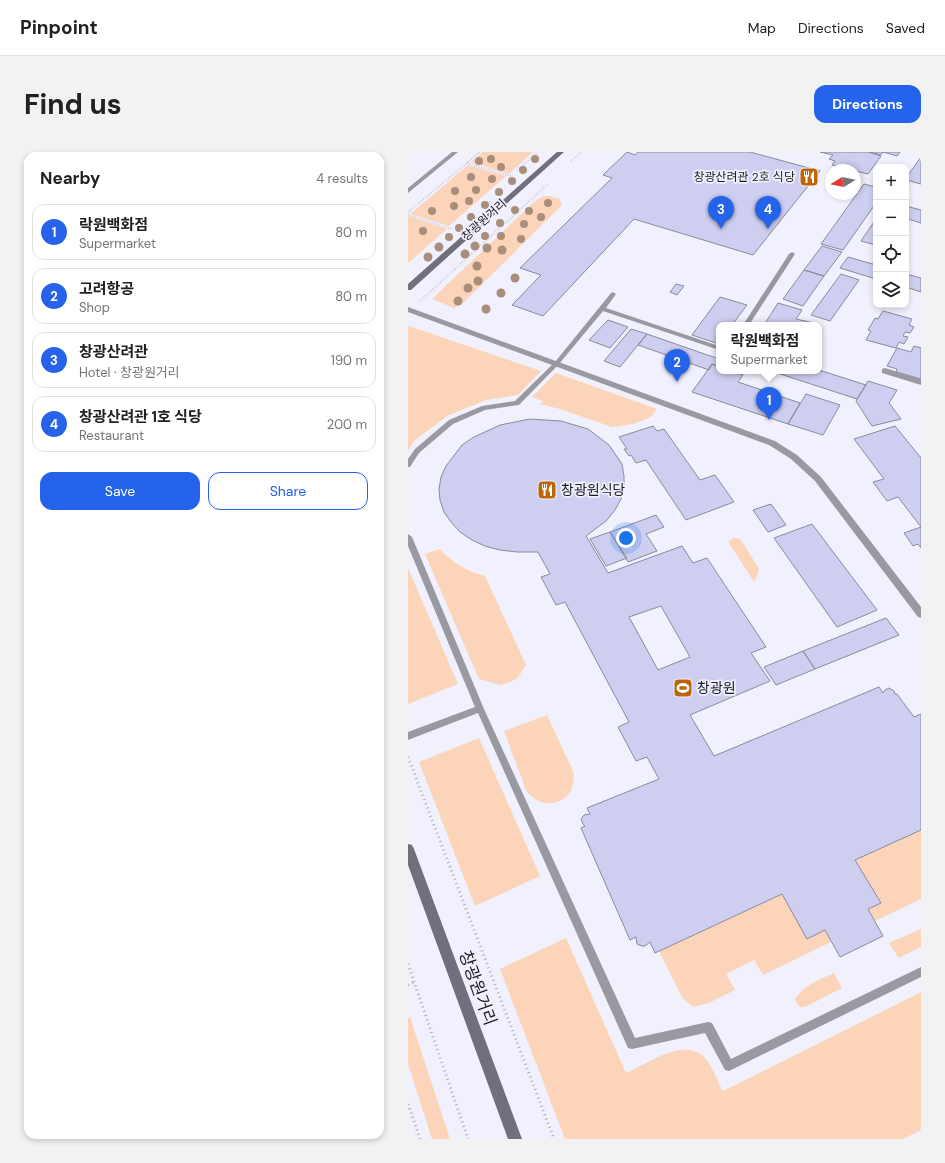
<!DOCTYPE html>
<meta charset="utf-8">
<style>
body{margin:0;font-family:"DM Sans","Noto Sans KR",sans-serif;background:#f2f2f2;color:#202124}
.controls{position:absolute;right:12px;top:12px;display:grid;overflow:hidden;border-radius:8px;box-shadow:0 2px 6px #0003}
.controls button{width:36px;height:36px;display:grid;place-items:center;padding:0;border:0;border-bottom:1px solid #e0e0e0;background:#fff;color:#202124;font:20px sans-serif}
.compass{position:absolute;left:417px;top:12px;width:36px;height:36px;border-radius:50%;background:#fff;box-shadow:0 2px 6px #0003;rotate:260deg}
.you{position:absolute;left:218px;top:386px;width:14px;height:14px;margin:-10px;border:3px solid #fff;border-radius:50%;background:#1a73e8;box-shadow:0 0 0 6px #1a73e833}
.badge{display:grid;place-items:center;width:26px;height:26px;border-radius:50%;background:#2563eb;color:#fff;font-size:13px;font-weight:700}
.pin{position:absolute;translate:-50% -33px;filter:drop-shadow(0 1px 2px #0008)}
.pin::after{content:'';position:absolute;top:21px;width:14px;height:12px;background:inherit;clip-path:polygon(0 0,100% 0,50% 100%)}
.popup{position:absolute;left:308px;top:170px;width:106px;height:52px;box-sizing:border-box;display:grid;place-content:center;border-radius:8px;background:#fff;filter:drop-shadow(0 1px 3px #0005);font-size:13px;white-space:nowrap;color:#757577}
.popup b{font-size:15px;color:#202124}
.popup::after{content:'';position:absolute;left:50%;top:100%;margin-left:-8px;border:8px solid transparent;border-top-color:#fff}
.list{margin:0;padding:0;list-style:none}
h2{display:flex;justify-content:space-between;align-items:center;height:52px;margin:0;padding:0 16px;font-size:17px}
h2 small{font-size:13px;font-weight:400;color:#757577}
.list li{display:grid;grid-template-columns:26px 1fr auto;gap:12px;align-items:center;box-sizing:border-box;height:56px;margin:0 8px 8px;padding:0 8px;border:1px solid #e0e0e0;border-radius:12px}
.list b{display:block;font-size:15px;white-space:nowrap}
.list p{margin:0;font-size:13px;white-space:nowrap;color:#757577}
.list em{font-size:13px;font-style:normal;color:#757577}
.actions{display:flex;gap:8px;padding:12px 16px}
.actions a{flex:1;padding:9px 0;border:1px solid #2563eb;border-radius:12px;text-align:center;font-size:14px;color:#2563eb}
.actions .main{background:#2563eb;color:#fff}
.icon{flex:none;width:22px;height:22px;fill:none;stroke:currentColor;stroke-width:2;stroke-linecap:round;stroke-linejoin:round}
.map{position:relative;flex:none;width:513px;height:987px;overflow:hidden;border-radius:12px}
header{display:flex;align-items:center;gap:24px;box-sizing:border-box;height:56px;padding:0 20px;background:#fff;border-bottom:1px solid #e0e0e0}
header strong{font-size:19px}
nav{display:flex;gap:22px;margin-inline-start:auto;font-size:14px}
.intro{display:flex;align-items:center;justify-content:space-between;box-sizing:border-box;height:96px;padding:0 24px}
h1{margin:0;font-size:28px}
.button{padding:10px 18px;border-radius:12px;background:#2563eb;color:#fff;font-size:14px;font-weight:700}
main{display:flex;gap:24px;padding:0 24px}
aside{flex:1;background:#fff;border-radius:12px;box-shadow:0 2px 6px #0003}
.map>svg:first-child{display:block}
</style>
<header>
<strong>Pinpoint</strong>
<nav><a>Map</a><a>Directions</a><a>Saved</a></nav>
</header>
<div class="intro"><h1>Find us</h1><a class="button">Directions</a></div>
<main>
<aside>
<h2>Nearby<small>4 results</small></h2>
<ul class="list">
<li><span class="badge">1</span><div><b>락원백화점</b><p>Supermarket</p></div><em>80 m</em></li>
<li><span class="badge">2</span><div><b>고려항공</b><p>Shop</p></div><em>80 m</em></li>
<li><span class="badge">3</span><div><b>창광산려관</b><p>Hotel · 창광원거리</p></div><em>190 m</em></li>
<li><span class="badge">4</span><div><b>창광산려관 1호 식당</b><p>Restaurant</p></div><em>200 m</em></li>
</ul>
<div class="actions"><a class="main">Save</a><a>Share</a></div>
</aside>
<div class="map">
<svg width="513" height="987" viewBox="0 0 513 987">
<rect width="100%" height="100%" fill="#f0f1fd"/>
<path fill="#fcd4b9" d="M75,0H125L101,22L63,10Z
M60,13L98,24L41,74L2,62Z
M136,44H141L151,47L154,53L53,153L46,156L24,147L127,49Z
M0,64L39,77L0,111Z
M0,174H1L133,219L110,243L78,248L39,264L6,289L0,299Z
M148,221L249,257L243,265L225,272L204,275L152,257L132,252L135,249L124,245Z
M326,386L332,387L334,390L350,415L351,418L346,430L321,391V389Z
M32,397C47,412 56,418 77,424L118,513L109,527L93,533L71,527L17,402Z
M0,416L50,532L0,552Z
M139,563L165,619C171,650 135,663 118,638L96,579Z
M71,586L132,724L67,754L11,610Z
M513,678V747L467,769L460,757L472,751L447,708Z
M374,742L417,778L423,790L355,823L346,808L318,822L327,838L301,851L285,855L275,847L251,799Z
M513,777V795L491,806L481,791Z
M158,786L218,921C239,912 277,884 297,906C305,915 309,929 315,939L513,840V978L495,987H157L92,817Z
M426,821L434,836L397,855H392L389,852L387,847C395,833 412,828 426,821Z
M2,865L42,987H24L0,912V866Z"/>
<path fill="#cecef0" stroke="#898a9c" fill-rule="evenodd" d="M219,0L227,3L230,0H342L412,19L345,103L226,67L135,164L104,153L133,123L112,116L204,26L195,23Z
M412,0H460L473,4L460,22L424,13L427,9L421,7L425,3Z
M462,0H492L489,4L475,0L473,3Z
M513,5V32L498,28V26Z
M456,32L468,35V51L435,98L413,92Z
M498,54L513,58V71L500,67L498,70Z
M468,67V93L453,89Z
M414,94L434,100L416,124L396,118Z
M440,105L468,113V127L432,116Z
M396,118L416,124L395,154L375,147Z
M433,122L451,128L422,169L403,163Z
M498,122L513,126V140L498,135Z
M268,132L276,134L269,143L262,140Z
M312,145L339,153L324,173H311V192L284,183Z
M370,151L394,158L388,167L406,171L405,173H356Z
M475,159L504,167L501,173L506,175L502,181L497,180L495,184L500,185L496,192L491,190L488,196L458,188L463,179L460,178L467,166L470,167Z
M200,168L220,175L202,196L181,188Z
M223,177L239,182L212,215L196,209Z
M239,182L311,207V215L304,212L301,218L230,193Z
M506,194L513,196V227L488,220L489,217L479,214L489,196L503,200Z
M304,212L311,215V219H324L335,223L330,230L392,251L380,272L284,240Z
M411,218L458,233L449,247L363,219H411Z
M460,229L489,238L481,251L493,267L464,274L448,249Z
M398,242L432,253L415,283L380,272Z
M122,267L153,269L180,277L201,293L214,312L216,324V335L213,347L207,358L198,369L178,384L200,421L274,394L285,411L299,406L358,495L343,501L362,529L282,563L306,604L471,535L475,541L477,538L481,536L486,539L487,542H489L506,565L513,562V678L447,708L473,751L460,757L475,784L432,805L417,778L399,787L374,742L247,801L242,790L237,794H234L229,792L228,785L222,788L173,676L177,674L175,672L173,667L176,663L182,662L179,656L251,627L239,605L228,609L210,575L221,570L157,450L148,453L133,425L142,422L130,400H109L92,398L77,394L64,388L52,380L43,370L36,360L32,348L31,337L33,325L38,314L54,293L66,285L92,273ZM253,454L282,505L250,518L221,465Z
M245,274L249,279L256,277L292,328L307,323L326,350L278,368L238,308L228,311L223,303L221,304L216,297H219L211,285Z
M487,274L513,306V375L490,345L479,349L465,330L476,327L446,287Z
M363,352L378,373L360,380L345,358Z
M248,363L256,375L238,382L249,399L220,410L202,380Z
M404,372L469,458L429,475L366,386Z
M513,375V396L510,392L505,394L496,381Z
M202,380L219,406L198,414L182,387Z
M478,466L491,483L407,517L395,499Z
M395,499L407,517L368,533L356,515Z"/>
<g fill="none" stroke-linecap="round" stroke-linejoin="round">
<path stroke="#abacb7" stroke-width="2" stroke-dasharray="0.5 2" stroke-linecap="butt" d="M163,9L173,0
M59,11L103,24
M109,18L130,0
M0,60L72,0
M0,63L44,77
M12,149L141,31"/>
<path stroke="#abacb7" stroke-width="3" stroke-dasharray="1 3.5" stroke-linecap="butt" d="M0,605L146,987
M0,812L60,987
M0,833L6,830
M0,952L12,987"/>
<path fill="#9999a2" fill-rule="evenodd" d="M44,0H50L0,41V36Z
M384,100L387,102L341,173H335L381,102Z
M205,140L208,142L198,156L311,194V198L195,159L151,212L111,253L77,258L45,272L11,301L2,315H0V307L7,297L41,268L74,254L107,249L147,210L203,141Z
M0,382L4,385L76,557L227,886L300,870L304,871L323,907L513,815V825L321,919L317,918L297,881L224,897L220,896L70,561L0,588V580L67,555L0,394Z"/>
<path fill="#9999a2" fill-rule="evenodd" d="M0,155L367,289L389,303L413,325L513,455V466L510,465L407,329L383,307L361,293L0,160Z
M477,216L513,227V233L474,221V217Z"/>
<path fill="#6f707b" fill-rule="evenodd" d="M149,0H156L3,138H0V132Z
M0,692L4,693L6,697L114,987H100L0,713Z"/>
</g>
<g fill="#a98e7c">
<circle cx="83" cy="7" r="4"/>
<circle cx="127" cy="7" r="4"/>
<circle cx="71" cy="9" r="4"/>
<circle cx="93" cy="15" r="4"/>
<circle cx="115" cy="18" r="4"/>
<circle cx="63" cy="25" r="4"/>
<circle cx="84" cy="27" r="4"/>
<circle cx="104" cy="29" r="4"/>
<circle cx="68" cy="38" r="4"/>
<circle cx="47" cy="39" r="4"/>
<circle cx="91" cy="40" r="4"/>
<circle cx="61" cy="49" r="4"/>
<circle cx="140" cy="51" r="4"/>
<circle cx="77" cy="53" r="4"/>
<circle cx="46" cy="54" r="4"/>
<circle cx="107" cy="58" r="4"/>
<circle cx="24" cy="59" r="4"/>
<circle cx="121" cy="59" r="4"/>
<circle cx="63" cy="65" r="4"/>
<circle cx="133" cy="65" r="4"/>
<circle cx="92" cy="71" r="4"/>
<circle cx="116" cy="72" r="4"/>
<circle cx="51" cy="76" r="4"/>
<circle cx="15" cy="79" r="4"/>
<circle cx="77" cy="84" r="4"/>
<circle cx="93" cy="84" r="4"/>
<circle cx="41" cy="85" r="4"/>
<circle cx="113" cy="87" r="4"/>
<circle cx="67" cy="94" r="4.5"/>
<circle cx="31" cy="95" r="4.5"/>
<circle cx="79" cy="96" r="4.5"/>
<circle cx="94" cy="98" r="4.5"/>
<circle cx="57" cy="102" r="4.5"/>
<circle cx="20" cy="105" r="4.5"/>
<circle cx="69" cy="114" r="4.5"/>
<circle cx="107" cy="126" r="4.5"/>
<circle cx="70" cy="129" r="4.5"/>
<circle cx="60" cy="136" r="4.5"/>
<circle cx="93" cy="141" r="4.5"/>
<circle cx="50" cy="149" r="4.5"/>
<circle cx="78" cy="157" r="4.5"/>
</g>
<defs>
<g id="restaurant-square" transform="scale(1)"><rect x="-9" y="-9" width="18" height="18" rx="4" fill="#be6505" stroke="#f0f1fd"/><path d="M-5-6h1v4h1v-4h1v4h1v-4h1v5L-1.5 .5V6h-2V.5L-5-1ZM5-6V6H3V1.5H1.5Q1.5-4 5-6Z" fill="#fff"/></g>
<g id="stadium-square" transform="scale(1)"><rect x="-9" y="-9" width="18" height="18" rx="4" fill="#be6505" stroke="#f0f1fd"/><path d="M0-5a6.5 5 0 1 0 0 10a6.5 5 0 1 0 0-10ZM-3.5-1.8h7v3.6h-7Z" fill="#fff"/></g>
</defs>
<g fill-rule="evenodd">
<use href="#restaurant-square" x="401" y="25"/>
<use href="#restaurant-square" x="139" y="338"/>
<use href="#stadium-square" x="275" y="536"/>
</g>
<g text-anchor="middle" stroke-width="3.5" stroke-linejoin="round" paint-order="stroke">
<g font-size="12" fill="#1b1b22" stroke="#f0f1fd" text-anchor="end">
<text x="387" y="29">창광산려관 2호 식당</text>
</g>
<g font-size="12" fill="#1b1b22" stroke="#f0f1fd">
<text transform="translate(76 68) rotate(-42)" y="4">창광원거리</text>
</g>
<g font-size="14" fill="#1b1b22" stroke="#f0f1fd" text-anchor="start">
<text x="153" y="343">창광원식당</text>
<text x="289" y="541">창광원</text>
</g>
<g font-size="17" fill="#1b1b22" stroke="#f0f1fd">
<text transform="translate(70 836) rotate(70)" y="6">창광원거리</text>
</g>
</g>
</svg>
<div class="controls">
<button>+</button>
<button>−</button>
<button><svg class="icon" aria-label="locate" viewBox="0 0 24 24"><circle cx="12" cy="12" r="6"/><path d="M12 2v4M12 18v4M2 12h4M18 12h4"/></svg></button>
<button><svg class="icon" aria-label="layers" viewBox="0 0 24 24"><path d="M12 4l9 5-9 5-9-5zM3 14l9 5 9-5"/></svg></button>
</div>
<svg class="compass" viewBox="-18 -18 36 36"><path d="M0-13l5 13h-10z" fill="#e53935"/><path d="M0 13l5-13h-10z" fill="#757577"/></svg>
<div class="you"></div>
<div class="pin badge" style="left:361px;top:268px">1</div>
<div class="popup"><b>락원백화점</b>Supermarket</div>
<div class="pin badge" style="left:269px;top:230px">2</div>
<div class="pin badge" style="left:313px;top:77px">3</div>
<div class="pin badge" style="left:360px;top:77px">4</div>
</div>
</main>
